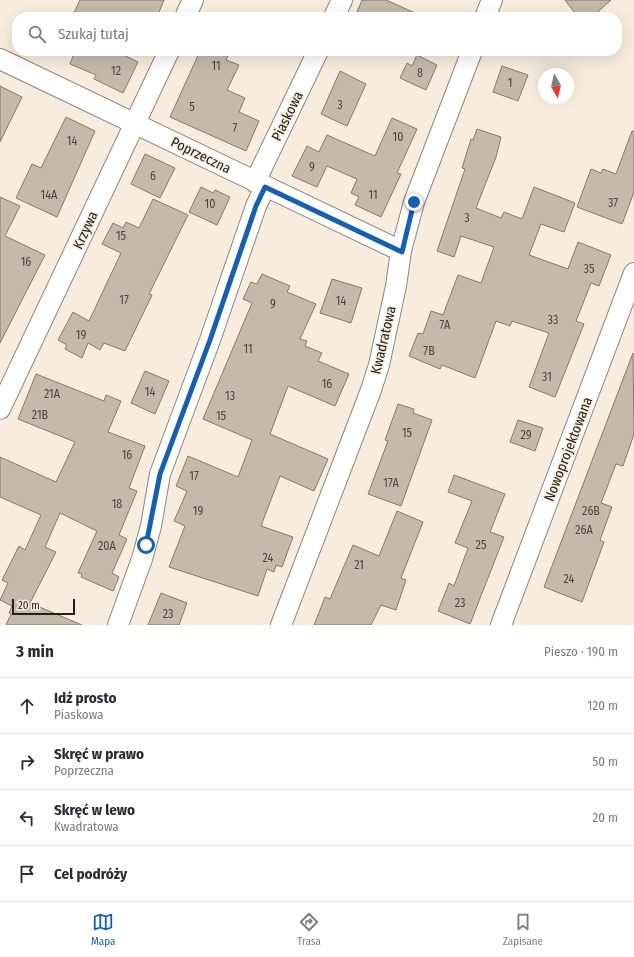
<!DOCTYPE html>
<html lang="pl">
<meta charset="utf-8">
<style>
body{margin:0;font-family:"Fira Sans Condensed",sans-serif;background:#f7f7f7;color:#2b2b33}
.compass{position:absolute;left:538px;top:68px;width:36px;height:36px;border-radius:50%;background:#fff;box-shadow:0 4px 16px #0002;rotate:172deg}
.scale{position:absolute;left:12px;bottom:10px;width:63px;box-sizing:border-box;padding-left:4px;border:2px solid #24201b;border-top:0;font-size:11px;line-height:14px;white-space:nowrap;color:#24201b;-webkit-text-stroke:3px #f7ecdd;paint-order:stroke}
.stop{position:absolute;width:12px;height:12px;margin:-9px;border:3px solid #1760af;border-radius:50%;background:#fff}
.stop.end{background:#1760af;border-color:#fff;box-shadow:0 1px 4px #0008}
.list{margin:0;padding:0;list-style:none}
h2{display:flex;justify-content:space-between;align-items:center;height:52px;margin:0;padding:0 16px;font-size:17px}
h2 small{font-size:13px;font-weight:400;color:#7c7c81}
.list li{display:grid;grid-template-columns:26px 1fr auto;gap:12px;align-items:center;box-sizing:border-box;height:56px;padding:0 16px;border-top:1px solid #e1e1e2}
.list b{display:block;font-size:15px;white-space:nowrap}
.list p{margin:0;font-size:13px;white-space:nowrap;color:#7c7c81}
.list em{font-size:13px;font-style:normal;color:#7c7c81}
.icon{flex:none;width:22px;height:22px;fill:none;stroke:currentColor;stroke-width:2;stroke-linecap:round;stroke-linejoin:round}
.map{position:relative;flex:none;width:634px;height:625px;overflow:hidden}
.search{position:absolute;background:#fff;box-shadow:0 4px 16px #0002;left:12px;right:12px;top:12px;height:44px;display:flex;align-items:center;gap:10px;box-sizing:border-box;padding:0 14px;border-radius:16px;color:#7c7c81;font-size:15px}
.sheet{height:276px;background:#fff}
nav{display:flex;justify-content:space-around;align-items:center;box-sizing:border-box;height:56px;border-top:1px solid #e1e1e2;background:#fff;font-size:11px;color:#7c7c81}
nav a{display:grid;justify-items:center;gap:2px}
nav .on{color:#1760af}
.map>svg:first-child{display:block}
</style>
<div class="map">
<svg width="634" height="625" viewBox="0 0 634 625">
<rect width="100%" height="100%" fill="#f7ecdd"/>
<path fill="#c4b9ab" stroke="#84796c" d="M80,0H164L157,17H72Z
M362,0H386L424,17H355Z
M565,0H611L592,17H578Z
M75,51H115L138,62L123,93L94,79L96,75L70,64Z
M200,51H230L226,60L239,65L227,90L245,98L239,112L259,121L246,151L170,117Z
M417,55L437,65L426,90L400,78L407,63L412,66Z
M502,66L528,75L518,101L493,92Z
M340,71L366,84L347,126L321,114Z
M0,86L22,97L0,142Z
M66,117L95,131L57,217L16,198L32,164L41,168Z
M392,118L417,129L397,173L401,174L381,217L355,205L359,197L351,193L357,179L327,166L317,187L292,176L307,146L319,152L327,135L375,156Z
M477,129L501,137L496,157L476,208L501,218L504,212L522,219L534,187L575,203L564,232L541,224L529,255L568,269L578,242L611,255L599,286L591,283L576,321L584,324L555,397L529,387L549,333L512,321L510,326L496,321L475,378L442,365L440,369L409,356L418,333L423,334L431,311L443,315L458,275L481,283L494,247L461,236L454,257L437,251L465,169L462,168L471,139L473,140Z
M632,131H634V192L622,224L577,207L591,169L601,173L603,169L616,174Z
M145,154L175,168L160,198L131,184Z
M201,187L213,193L215,190L230,197L217,225L189,212Z
M0,197L20,206L5,236L45,255L0,343Z
M153,199L188,215L149,294L152,295L125,351L104,343L100,350L88,343L82,358L65,349L67,345L58,340L73,312L89,321L121,253L102,244L113,223L123,228L126,222L139,228Z
M262,274L290,286L287,292L316,304L300,339L307,341L305,346L322,353L318,361L349,374L335,406L288,386L270,434L328,459L314,491L280,476L261,526L293,537L282,567L276,565L274,572L267,569L258,596L169,567L185,526L174,521L187,491L176,486L188,456L238,477L252,440L203,419L252,303L243,299L251,282L257,284Z
M332,279L362,288L351,323L320,313Z
M633,353L634,434L623,466L616,464L601,503L612,507L600,540L604,542L582,602L544,587Z
M145,371L169,381L155,414L131,403Z
M36,374L104,401L106,395L121,401L108,432L145,446L129,488L137,491L119,535L127,539L112,573L119,577L113,591L81,577L82,574L78,573L97,531L60,513L45,547L56,552L30,603L82,625H6L11,614L9,613L12,606L0,600L8,583L2,580L19,546L25,550L41,515L0,497V457L56,482L75,442L18,419Z
M398,404L414,409L413,413L432,420L401,506L368,494L388,441L385,440Z
M518,420L543,428L535,451L510,442Z
M454,475L505,494L490,532L504,537L470,624L438,611L449,583L454,586L468,548L455,543L472,501L448,492Z
M397,511L423,522L401,578L406,580L396,610L381,605L371,625H314L325,597L330,599L353,545L379,556Z
M161,593L187,603L179,625H148Z"/>
<g fill="none" stroke-linecap="round" stroke-linejoin="round">
<g stroke="#908578" stroke-width="22">
<path id="minor" d="M185,17L193,0
M334,17L342,0
M485,17L492,0
M0,59L401,251
M255,182L318,51
M0,409L169,51
M118,625L142,559L151,526L160,474L210,340L256,206L265,187
M281,625L371,390L379,365L396,286L401,251L414,202L472,51
M501,625L634,273"/>
</g>
<use href="#minor" stroke="#fff" stroke-width="20"/>
</g>
<g fill="none" stroke-linecap="round" stroke-linejoin="round">
<path stroke="#1760af" stroke-width="5" d="M146,545L160,474L210,340L256,206L265,187L402,252L414,202"/>
</g>
<g text-anchor="middle" stroke-width="3" stroke-linejoin="round" paint-order="stroke">
<g font-size="12" fill="#4c463f">
<text x="216" y="70">11</text>
<text x="116" y="75">12</text>
<text x="420" y="77">8</text>
<text x="510" y="87">1</text>
<text x="340" y="109">3</text>
<text x="192" y="111">5</text>
<text x="235" y="132">7</text>
<text x="398" y="141">10</text>
<text x="72" y="145">14</text>
<text x="312" y="171">9</text>
<text x="153" y="180">6</text>
<text x="49" y="199">14A</text>
<text x="373" y="199">11</text>
<text x="613" y="207">37</text>
<text x="210" y="208">10</text>
<text x="467" y="222">3</text>
<text x="121" y="240">15</text>
<text x="26" y="266">16</text>
<text x="589" y="273">35</text>
<text x="124" y="304">17</text>
<text x="341" y="305">14</text>
<text x="273" y="308">9</text>
<text x="553" y="324">33</text>
<text x="445" y="329">7A</text>
<text x="81" y="339">19</text>
<text x="248" y="353">11</text>
<text x="429" y="355">7B</text>
<text x="547" y="381">31</text>
<text x="327" y="388">16</text>
<text x="150" y="396">14</text>
<text x="52" y="398">21A</text>
<text x="230" y="400">13</text>
<text x="40" y="419">21B</text>
<text x="221" y="420">15</text>
<text x="407" y="437">15</text>
<text x="526" y="439">29</text>
<text x="127" y="459">16</text>
<text x="194" y="480">17</text>
<text x="391" y="487">17A</text>
<text x="117" y="508">18</text>
<text x="198" y="515">19</text>
<text x="591" y="515">26B</text>
<text x="584" y="534">26A</text>
<text x="481" y="549">25</text>
<text x="107" y="550">20A</text>
<text x="268" y="562">24</text>
<text x="359" y="569">21</text>
<text x="569" y="583">24</text>
<text x="460" y="607">23</text>
<text x="168" y="618">23</text>
</g>
<g font-size="14" fill="#24201b" stroke="#f7ecdd">
<text transform="translate(287 116) rotate(-64)" y="5">Piaskowa</text>
<text transform="translate(201 155) rotate(26)" y="5">Poprzeczna</text>
<text transform="translate(85 230) rotate(-65)" y="5">Krzywa</text>
<text transform="translate(383 340) rotate(-77)" y="5">Kwadratowa</text>
<text transform="translate(568 449) rotate(-69)" y="5">Nowoprojektowana</text>
</g>
</g>
</svg>
<svg class="compass" viewBox="-18 -18 36 36"><path d="M0-13l5 13h-10z" fill="#e53935"/><path d="M0 13l5-13h-10z" fill="#7c7c81"/></svg>
<div class="scale">20 m</div>
<div class="stop" style="left:146px;top:545px"></div>
<div class="stop end" style="left:414px;top:202px"></div>
<div class="search"><svg class="icon" aria-label="search" viewBox="0 0 24 24"><circle cx="10" cy="10" r="6"/><path d="M15 15l6 6"/></svg>Szukaj tutaj</div>
</div>
<section class="sheet">
<h2>3 min<small>Pieszo · 190 m</small></h2>
<ul class="list">
<li><svg class="icon" aria-label="ahead" viewBox="0 0 24 24"><path d="M12 20V5M6 11l6-6 6 6"/></svg><div><b>Idź prosto</b><p>Piaskowa</p></div><em>120 m</em></li>
<li><svg class="icon" aria-label="right" viewBox="0 0 24 24"><path d="M7 20v-9h11M14 6l5 5-5 5"/></svg><div><b>Skręć w prawo</b><p>Poprzeczna</p></div><em>50 m</em></li>
<li><svg class="icon" aria-label="left" viewBox="0 0 24 24"><path d="M17 20v-9H6M10 6l-5 5 5 5"/></svg><div><b>Skręć w lewo</b><p>Kwadratowa</p></div><em>20 m</em></li>
<li><svg class="icon" aria-label="arrive" viewBox="0 0 24 24"><path d="M6 21V4h12l-3 4 3 4H6"/></svg><div><b>Cel podróży</b></div></li>
</ul>
</section>
<nav>
<a class="on"><svg class="icon" aria-label="map" viewBox="0 0 24 24"><path d="M3 6l6-2 6 2 6-2v14l-6 2-6-2-6 2zM9 4v14M15 6v14"/></svg>Mapa</a>
<a><svg class="icon" aria-label="directions" viewBox="0 0 24 24"><path d="M12 3l9 9-9 9-9-9zM9 14v-3h6M13 9l2 2-2 2"/></svg>Trasa</a>
<a><svg class="icon" aria-label="saved" viewBox="0 0 24 24"><path d="M7 4h10v16l-5-4-5 4z"/></svg>Zapisane</a>
</nav>
